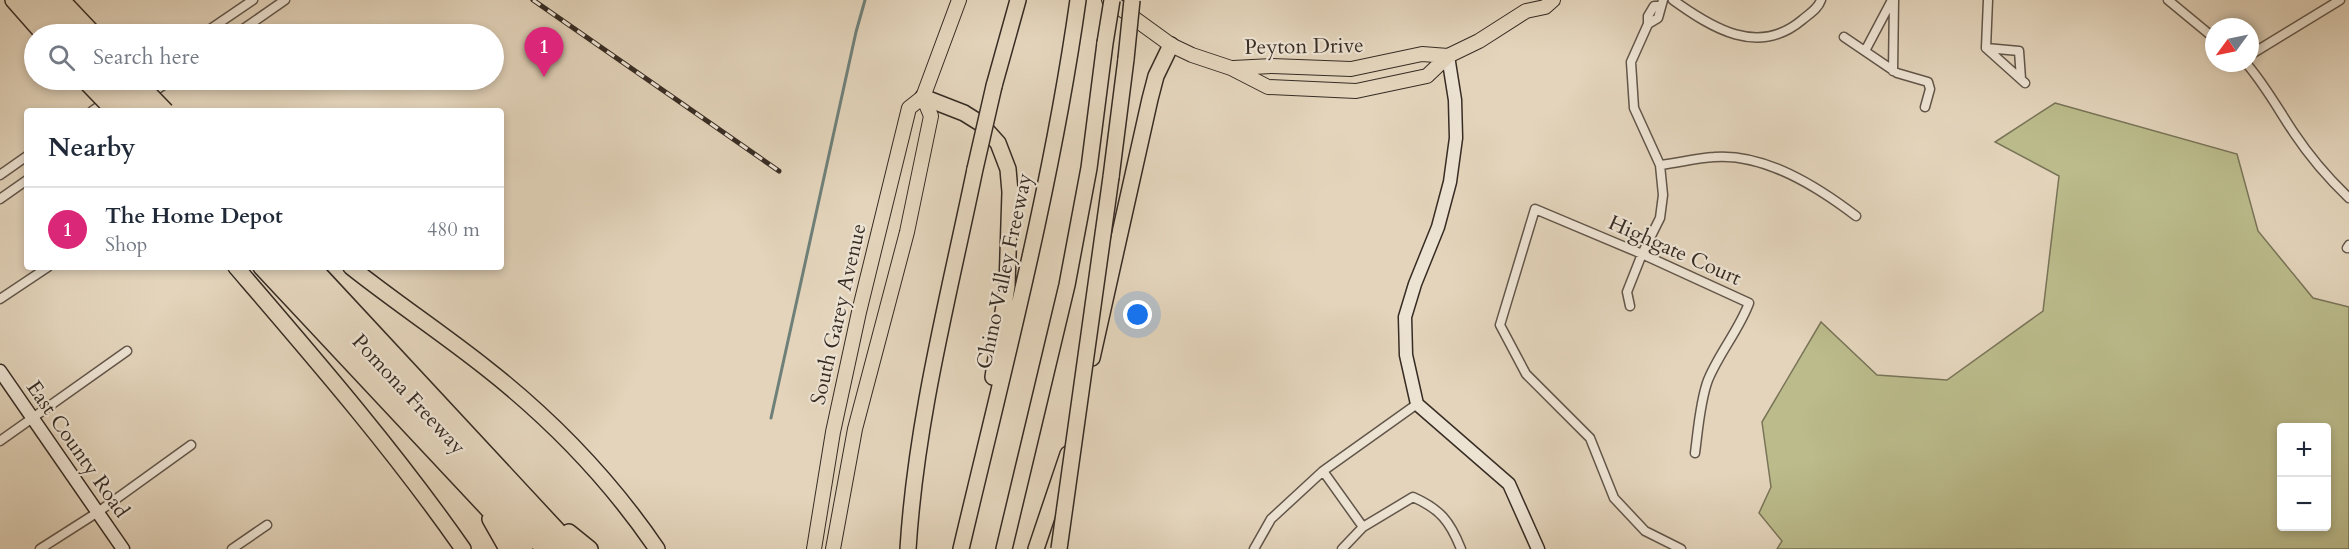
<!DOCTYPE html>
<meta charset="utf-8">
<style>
body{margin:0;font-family:Cardo,serif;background:#f6f6f7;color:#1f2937}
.controls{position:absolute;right:18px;bottom:18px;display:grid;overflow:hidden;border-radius:6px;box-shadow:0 3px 9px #0003}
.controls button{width:54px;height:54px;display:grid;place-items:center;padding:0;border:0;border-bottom:2px solid #e0e1e3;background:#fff;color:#1f2937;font:30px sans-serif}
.compass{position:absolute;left:2205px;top:18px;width:54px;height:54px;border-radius:50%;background:#fff;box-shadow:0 3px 9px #0003;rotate:237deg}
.you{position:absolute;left:1138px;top:315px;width:21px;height:21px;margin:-15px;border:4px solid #fff;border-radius:50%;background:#1a73e8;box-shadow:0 0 0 9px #1a73e833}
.badge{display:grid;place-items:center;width:39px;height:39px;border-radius:50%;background:#db2777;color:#fff;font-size:20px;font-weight:700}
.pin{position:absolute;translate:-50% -50px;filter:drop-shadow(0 2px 3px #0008)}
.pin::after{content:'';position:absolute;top:32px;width:21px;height:18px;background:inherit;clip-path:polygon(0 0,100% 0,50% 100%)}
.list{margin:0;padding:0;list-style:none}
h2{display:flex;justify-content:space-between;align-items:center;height:78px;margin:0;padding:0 24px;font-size:26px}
h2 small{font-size:20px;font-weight:400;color:#747a83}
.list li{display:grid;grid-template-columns:39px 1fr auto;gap:18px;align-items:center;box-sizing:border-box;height:84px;padding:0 24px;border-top:2px solid #e0e1e3}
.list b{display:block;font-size:22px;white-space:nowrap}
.list p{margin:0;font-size:20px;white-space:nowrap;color:#747a83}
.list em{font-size:20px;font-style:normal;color:#747a83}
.icon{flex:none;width:33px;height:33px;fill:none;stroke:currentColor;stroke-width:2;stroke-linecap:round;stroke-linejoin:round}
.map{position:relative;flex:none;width:2349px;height:549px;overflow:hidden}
.search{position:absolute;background:#fff;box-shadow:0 3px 9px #0003;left:24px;top:24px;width:480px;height:66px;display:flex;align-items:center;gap:15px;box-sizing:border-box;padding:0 21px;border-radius:33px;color:#747a83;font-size:22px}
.panel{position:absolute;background:#fff;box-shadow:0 3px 9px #0003;left:24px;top:108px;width:480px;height:162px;border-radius:6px}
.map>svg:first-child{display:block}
</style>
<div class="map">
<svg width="2349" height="549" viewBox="0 0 2349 549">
<rect width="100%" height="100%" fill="#e3d4bb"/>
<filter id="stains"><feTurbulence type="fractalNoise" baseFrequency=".00333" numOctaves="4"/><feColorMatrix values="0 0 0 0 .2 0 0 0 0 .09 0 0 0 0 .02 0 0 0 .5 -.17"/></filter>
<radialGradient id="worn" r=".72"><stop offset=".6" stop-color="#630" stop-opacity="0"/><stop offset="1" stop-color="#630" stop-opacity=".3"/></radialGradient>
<path fill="#bbbb8b" stroke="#797458" stroke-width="1.5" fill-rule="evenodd" d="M2055,103L2237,154L2258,231L2313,298L2349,307V549H1777L1782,541L1759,513L1771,487L1762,422L1821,322L1877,375L1947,380L2043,311L2059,176L1995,142ZM2282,428H2326V526H2282Z"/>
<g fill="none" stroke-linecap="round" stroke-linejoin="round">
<path stroke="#6f8079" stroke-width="3" d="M771,418L856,32L865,0"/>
<g stroke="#62564a" stroke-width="11">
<path id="street" d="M1673,0C1712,28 1758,57 1802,20C1809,14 1818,9 1821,0
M1988,0L1986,48L2025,83
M2168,0L2214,38
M1648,24L1658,18L1663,0
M203,34L253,0
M236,34L285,0
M1844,37L1897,73L1928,82L1930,89L1925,107
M1986,48L2019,51L2021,79
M1865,51L1892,0
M2250,55L2340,0
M2246,63C2265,85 2278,109 2294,133C2310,157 2328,178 2349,198
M1893,71L1894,0
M149,95L171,80
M92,111L108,100
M1660,165C1678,163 1696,158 1714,157C1765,153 1818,187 1856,216
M0,175L27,156
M0,199L27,180
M2347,248L2349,245
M0,299L48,267
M1630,306L1627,292L1642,254L1660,218L1663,195L1660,165L1634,108L1631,62L1648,24V16L1654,6H1660
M0,441L127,351
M1323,471L1363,527
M40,549L98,512L191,445
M232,549L267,525
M1254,549L1271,519L1323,471L1417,404
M1342,549L1363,527L1413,497C1440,509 1450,521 1461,549
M1681,549L1645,531L1614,498L1590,438L1526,374L1500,325L1535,209L1642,254L1749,303C1739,330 1719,353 1708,380C1700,401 1698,431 1695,453"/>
</g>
<g stroke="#372c24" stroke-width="15">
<path id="secondary" d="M1448,56L1455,100L1456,138L1450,182L1438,227L1415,284L1405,317L1406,355L1417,404L1509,484L1538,549
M0,371L123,549"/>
</g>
<g stroke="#372c24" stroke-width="16">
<path id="primary" d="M1109,0L1171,45L1192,55L1231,68L1268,87L1356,91L1427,76L1448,56L1479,41L1526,11L1545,7L1553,0
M1233,68L1272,66L1351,69L1422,54L1448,56
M814,549L833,432L859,312L909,108L923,97L959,0
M833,549L855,429L907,232L931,116L923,97"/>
</g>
<g stroke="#372c24" stroke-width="18">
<path id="highway" d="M13,0L43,34
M27,0L59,34
M44,0L75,34
M62,0L94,34
M994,86L1018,0
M923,97L964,113L980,123L998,143L1008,169L1010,192L1007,286L993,377
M1111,177L1126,59
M236,267C315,359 394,450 463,549
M261,267L525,549
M277,267L544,549
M294,267L559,549
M313,267L575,549
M351,267C395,302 442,333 486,368C551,419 610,480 657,549
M1092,358L1150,99L1156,76L1171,45
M490,519L507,549
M569,532L590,549
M908,549C916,420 949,295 975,169
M961,549C1004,367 1052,185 1078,0
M1004,549L1067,285L1089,168L1105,43
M1036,549L1068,454"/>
</g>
<use href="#street" stroke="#ede3d3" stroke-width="8"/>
<use href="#secondary" stroke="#ede3d3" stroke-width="12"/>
<use href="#primary" stroke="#e3d4bb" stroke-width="14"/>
<use href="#highway" stroke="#e3d4bb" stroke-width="15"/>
<g stroke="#372c24" stroke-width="5">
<path id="rail" d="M533,0L779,171"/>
</g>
<use href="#rail" stroke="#ede3d3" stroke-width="3" stroke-dasharray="9" stroke-linecap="butt"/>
<g stroke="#372c24" stroke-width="18" stroke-linecap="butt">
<path id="highway-bridge" d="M1105,43L1112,0
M1126,59L1132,0
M84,80L114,111
M102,80L132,111
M117,80L147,111
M136,80L166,111
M975,169L994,86
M1059,549L1111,177"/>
</g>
<use href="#highway-bridge" stroke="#e3d4bb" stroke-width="15"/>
</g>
<g text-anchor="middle" stroke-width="4.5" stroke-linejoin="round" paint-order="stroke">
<g font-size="21" fill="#372c24" stroke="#ede3d3">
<text transform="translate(1304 46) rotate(-1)" y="7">Peyton Drive</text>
<text transform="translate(1675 250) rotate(24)" y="7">Highgate Court</text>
<text transform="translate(1004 271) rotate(-78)" y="7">Chino Valley Freeway</text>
<text transform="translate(838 314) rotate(-77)" y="7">South Garey Avenue</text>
<text transform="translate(409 394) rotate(47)" y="7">Pomona Freeway</text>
<text transform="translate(78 449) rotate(55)" y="7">East County Road</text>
</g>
</g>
<rect width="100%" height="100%" filter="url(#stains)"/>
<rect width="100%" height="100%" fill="url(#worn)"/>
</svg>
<div class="controls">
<button>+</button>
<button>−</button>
</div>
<svg class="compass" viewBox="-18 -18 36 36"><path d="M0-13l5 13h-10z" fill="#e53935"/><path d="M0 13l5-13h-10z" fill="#747a83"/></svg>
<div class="you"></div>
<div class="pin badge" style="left:544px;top:77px">1</div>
<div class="search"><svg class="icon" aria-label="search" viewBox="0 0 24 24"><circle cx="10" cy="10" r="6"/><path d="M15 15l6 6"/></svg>Search here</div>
<section class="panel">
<h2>Nearby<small></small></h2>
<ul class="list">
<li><span class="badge">1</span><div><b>The Home Depot</b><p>Shop</p></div><em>480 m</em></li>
</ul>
</section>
</div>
